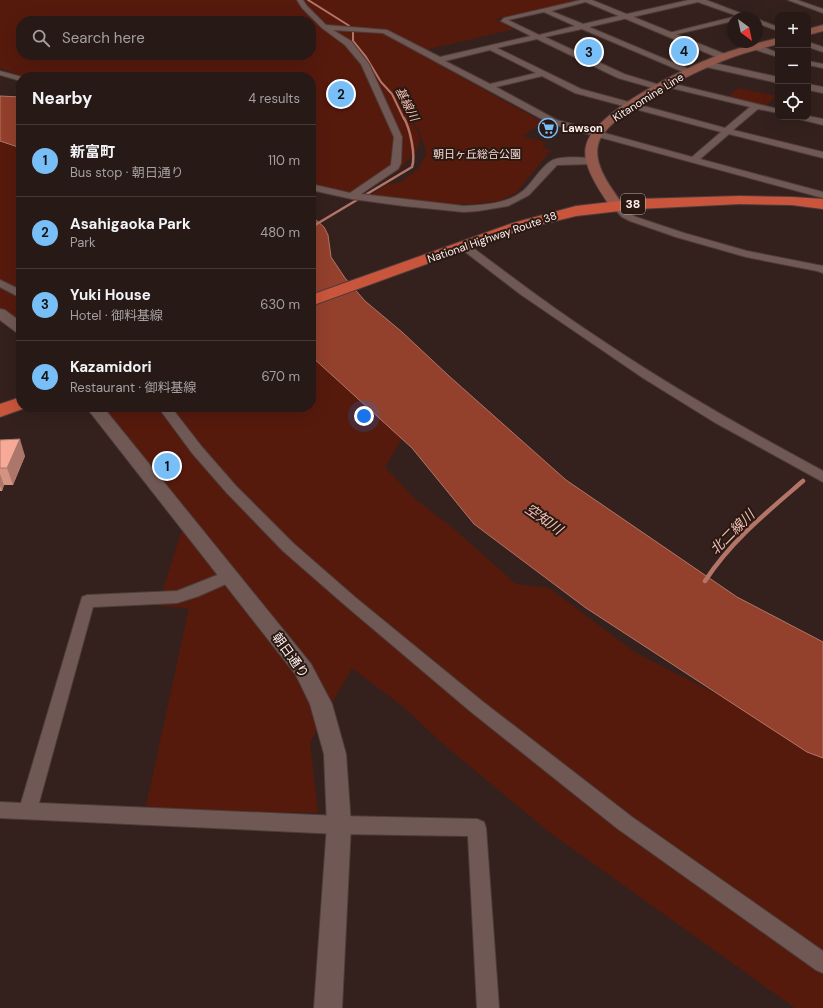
<!DOCTYPE html>
<meta charset="utf-8">
<style>
body{margin:0;font-family:"DM Sans","Noto Sans JP",sans-serif;background:#2f221f;color:#f1f3f6}
.controls{position:absolute;right:12px;top:12px;display:grid;overflow:hidden;border-radius:8px;box-shadow:0 4px 16px #0002}
.controls button{width:36px;height:36px;display:grid;place-items:center;padding:0;border:0;border-bottom:1px solid #433835;background:#271916;color:#f1f3f6;font:20px sans-serif}
.compass{position:absolute;left:727px;top:12px;width:36px;height:36px;border-radius:50%;background:#271916;box-shadow:0 4px 16px #0002;rotate:147deg}
.you{position:absolute;left:364px;top:416px;width:14px;height:14px;margin:-10px;border:3px solid #fff;border-radius:50%;background:#1a73e8;box-shadow:0 0 0 6px #1a73e833}
.badge{display:grid;place-items:center;width:26px;height:26px;border-radius:50%;background:#78bff8;color:#111;font-size:13px;font-weight:700}
.pin{position:absolute;translate:-50% -50%;border:2px solid #fff;box-shadow:0 1px 4px #0006}
.list{margin:0;padding:0;list-style:none}
h2{display:flex;justify-content:space-between;align-items:center;height:52px;margin:0;padding:0 16px;font-size:17px}
h2 small{font-size:13px;font-weight:400;color:#a4a0a1}
.list li{display:grid;grid-template-columns:26px 1fr auto;gap:12px;align-items:center;box-sizing:border-box;height:72px;padding:0 16px;border-top:1px solid #433835}
.list b{display:block;font-size:15px;white-space:nowrap}
.list p{margin:0;font-size:13px;white-space:nowrap;color:#a4a0a1}
.list em{font-size:13px;font-style:normal;color:#a4a0a1}
.icon{flex:none;width:22px;height:22px;fill:none;stroke:currentColor;stroke-width:2;stroke-linecap:round;stroke-linejoin:round}
.map{position:relative;flex:none;width:823px;height:1008px;overflow:hidden}
.search{position:absolute;background:#271916;box-shadow:0 4px 16px #0002;left:16px;top:16px;width:300px;height:44px;display:flex;align-items:center;gap:10px;box-sizing:border-box;padding:0 14px;border-radius:16px;color:#a4a0a1;font-size:15px}
.panel{position:absolute;background:#271916;box-shadow:0 4px 16px #0002;left:16px;top:72px;width:300px;height:340px;border-radius:16px}
.map>svg:first-child{display:block}
</style>
<div class="map">
<svg width="823" height="1008" viewBox="0 0 823 1008">
<rect width="100%" height="100%" fill="#34211d"/>
<path fill="#561a0d" fill-rule="evenodd" d="M0,0H578L579,1L495,19L514,29L416,52L542,122L523,136L547,143L541,147L551,150L516,193L500,201L473,204H442L371,195L386,185L400,182L417,170L427,154L420,133L405,107L420,137L417,150L400,169L385,179L349,192L311,183V77H25L0,68ZM21,21H311V55H21Z
M739,88L776,96L765,106L727,97Z
M0,141L21,146V329L0,313Z
M311,349L404,435L385,467L415,499L453,528L516,584L549,588L636,653L789,731L823,745V1008H795L549,832L442,743L406,709L352,668L310,742L318,813L160,809L146,806L189,608L158,606L185,520L94,407H311Z"/>
<path fill="#93402d" stroke="#b37567" d="M0,96L21,97V148L0,141Z
M311,218L315,219L324,227L328,235L331,257L345,278L365,301L402,332L449,376L566,480L737,597L823,642V758L807,752L586,608L474,524L412,448L311,356Z"/>
<g fill="none" stroke-linecap="round" stroke-linejoin="round">
<path stroke="#b37567" stroke-width="2" d="M308,0L348,25L353,30V41L366,57L381,82L392,94L404,119"/>
<path stroke="#b37567" stroke-width="2.5" d="M315,225L412,167C416,155 410,129 404,118"/>
<path stroke="#b37567" stroke-width="4.5" d="M705,581C731,541 767,512 803,481"/>
<g stroke="#4d3d3a" stroke-width="2">
<path id="minor" d="M297,0H303L307,6L326,25L387,30L440,57L531,36L501,21L504,18L581,0H593L551,11L583,24L689,0H706L751,17L752,18H743L698,2L589,27L691,70L692,72L688,74L582,29L545,37L624,74L663,86L664,88L660,90L618,78L537,39L497,48L581,89L725,128L750,107L663,86V82H666L778,109V113L758,109L733,130L823,152V158L729,134L700,159L823,192V198L551,124L383,33L333,30L351,41L369,64L402,137L401,163L398,169L361,194L464,206C484,205 507,204 523,191C533,182 540,168 551,161C560,155 583,158 594,158L598,161L594,164L557,165L529,195L508,206L478,211L464,212L404,206L352,199L311,190V184L350,193L391,165L394,137L361,64L345,45L322,28L302,8ZM544,12L575,26L539,35L508,20ZM490,50L536,73L490,84L445,61ZM542,76L575,93L721,132L692,157L557,120L496,87Z
M788,0H797L823,9V13Z
M733,17L736,18H733V21L669,36L665,34Z
M757,19L778,27V31L757,23Z
M808,42L823,47V52L808,47Z
M753,45H759L778,53V57L753,49Z
M808,61L823,64V68L808,65Z
M0,71L22,77H21V81L0,75Z
M808,116L823,119V125L799,119L798,117Z
M617,203L620,204L628,213L636,217L684,233L747,251L823,266V273L817,271L746,257L676,237L630,221L622,217L612,206Z
M464,243L468,244C513,278 558,312 606,343C676,390 749,431 823,471V482L714,422L643,378L520,294L460,248L459,246L460,244Z
M0,280L21,290V298L0,287Z
M158,407H171L202,447L236,486L293,543L356,598L482,701L632,817L823,951V973L816,970L618,829L470,711L346,606L283,551L226,492L192,453Z
M230,570L235,572L238,576L235,580L199,596L177,603L93,607L39,803L339,816L477,819L484,822L486,828L499,1008H477L468,836L339,834L0,818V802L21,803L82,597L87,595L177,591Z"/>
</g>
<g stroke="#4d3d3a" stroke-width="2">
<path id="tertiary" d="M581,0H592L727,55L729,57L724,60L721,59Z
M705,61L778,77V83L702,66L700,64L702,62Z
M808,84L823,87V93L808,90Z
M0,309L5,310L21,322V333L16,332L0,320Z
M86,407H103L311,664L332,704L346,754L351,825L342,1008H314L327,825L324,754L310,704L296,675Z"/>
</g>
<g stroke="#4d3d3a" stroke-width="2">
<path id="secondary" d="M823,25V31L808,35V29Z
M778,38V44C760,49 742,53 725,60C696,71 605,114 598,145C593,166 613,190 624,206L622,209L617,210L612,209C601,193 581,165 586,146C594,111 687,67 719,55C738,48 758,43 778,38Z"/>
</g>
<g stroke="#4d3d3a" stroke-width="2">
<path id="trunk" d="M740,196L792,197L823,199V209L792,205L740,204L637,209L576,216L523,229L311,306V295L513,223L576,206L637,199Z
M21,397V407H28L0,417V404Z"/>
</g>
<use href="#minor" fill="#705954" fill-rule="evenodd"/>
<use href="#tertiary" fill="#705954" fill-rule="evenodd"/>
<use href="#secondary" fill="#91584b" fill-rule="evenodd"/>
<use href="#trunk" fill="#c9563c" fill-rule="evenodd"/>
</g>
<path fill="#d49282" d="M0,440L25,456L13,485H4L2,491H0Z"/>
<path fill="#ac776a" d="M20,439L25,456L13,485L7,468Z
M0,474L4,485L2,491L0,486Z"/>
<path fill="#f6aa97" stroke="#ac776a" d="M20,439L7,468H0V440Z"/>
<defs>
<g id="supermarket-ring" transform="scale(1)"><circle r="9.5" fill="#2a1813" stroke="#78bff8" stroke-width="1.5"/><path d="M-6-5.5h2.5l.6 2H6L4.5 2H-2.5L-4.4-4H-6ZM-1.5 3.2a1.3 1.3 0 1 0 .1 0ZM3 3.2a1.3 1.3 0 1 0 .1 0Z" fill="#78bff8"/></g>
</defs>
<g fill-rule="evenodd">
<use href="#supermarket-ring" x="548" y="128"/>
</g>
<g text-anchor="middle" stroke-width="4" stroke-linejoin="round" paint-order="stroke">
<g font-size="11" fill="#fff1ee" stroke="#2a1813">
<text transform="translate(648 97) rotate(-32)" y="4">Kitanomine Line</text>
<text transform="translate(492 237) rotate(-19)" y="4">National Highway Route 38</text>
</g>
<g font-size="11" font-weight="bold" fill="#fff1ee" stroke="#2a1813" text-anchor="start">
<text x="562" y="132">Lawson</text>
</g>
<g font-size="11" fill="#f7ded8" stroke="#2a1813">
<text x="477" y="158">朝日ヶ丘総合公園</text>
</g>
<g font-size="12" font-style="italic" fill="#f1c0b4" stroke="#2a1813">
<text transform="translate(407 104) rotate(63)" y="4">基線川</text>
</g>
<rect fill="#2a1813" stroke="#bfb0ac" stroke-width="1" x="621" y="194" width="24" height="20" rx="3"/>
<g font-size="12" font-weight="bold" fill="#fff1ee">
<text x="633" y="208">38</text>
</g>
<g font-size="13" fill="#fff1ee" stroke="#2a1813">
<text transform="translate(291 655) rotate(54)" y="5">朝日通り</text>
</g>
<g font-size="14" font-style="italic" fill="#f1c0b4" stroke="#2a1813">
<text transform="translate(544 519) rotate(35)" y="5">空知川</text>
<text transform="translate(732 532) rotate(-45)" y="5">北二線川</text>
</g>
</g>
</svg>
<div class="controls">
<button>+</button>
<button>−</button>
<button><svg class="icon" aria-label="locate" viewBox="0 0 24 24"><circle cx="12" cy="12" r="6"/><path d="M12 2v4M12 18v4M2 12h4M18 12h4"/></svg></button>
</div>
<svg class="compass" viewBox="-18 -18 36 36"><path d="M0-13l5 13h-10z" fill="#e53935"/><path d="M0 13l5-13h-10z" fill="#a4a0a1"/></svg>
<div class="you"></div>
<div class="pin badge" style="left:167px;top:466px">1</div>
<div class="pin badge" style="left:341px;top:94px">2</div>
<div class="pin badge" style="left:589px;top:52px">3</div>
<div class="pin badge" style="left:684px;top:51px">4</div>
<div class="search"><svg class="icon" aria-label="search" viewBox="0 0 24 24"><circle cx="10" cy="10" r="6"/><path d="M15 15l6 6"/></svg>Search here</div>
<section class="panel">
<h2>Nearby<small>4 results</small></h2>
<ul class="list">
<li><span class="badge">1</span><div><b>新富町</b><p>Bus stop · 朝日通り</p></div><em>110 m</em></li>
<li><span class="badge">2</span><div><b>Asahigaoka Park</b><p>Park</p></div><em>480 m</em></li>
<li><span class="badge">3</span><div><b>Yuki House</b><p>Hotel · 御料基線</p></div><em>630 m</em></li>
<li><span class="badge">4</span><div><b>Kazamidori</b><p>Restaurant · 御料基線</p></div><em>670 m</em></li>
</ul>
</section>
</div>
